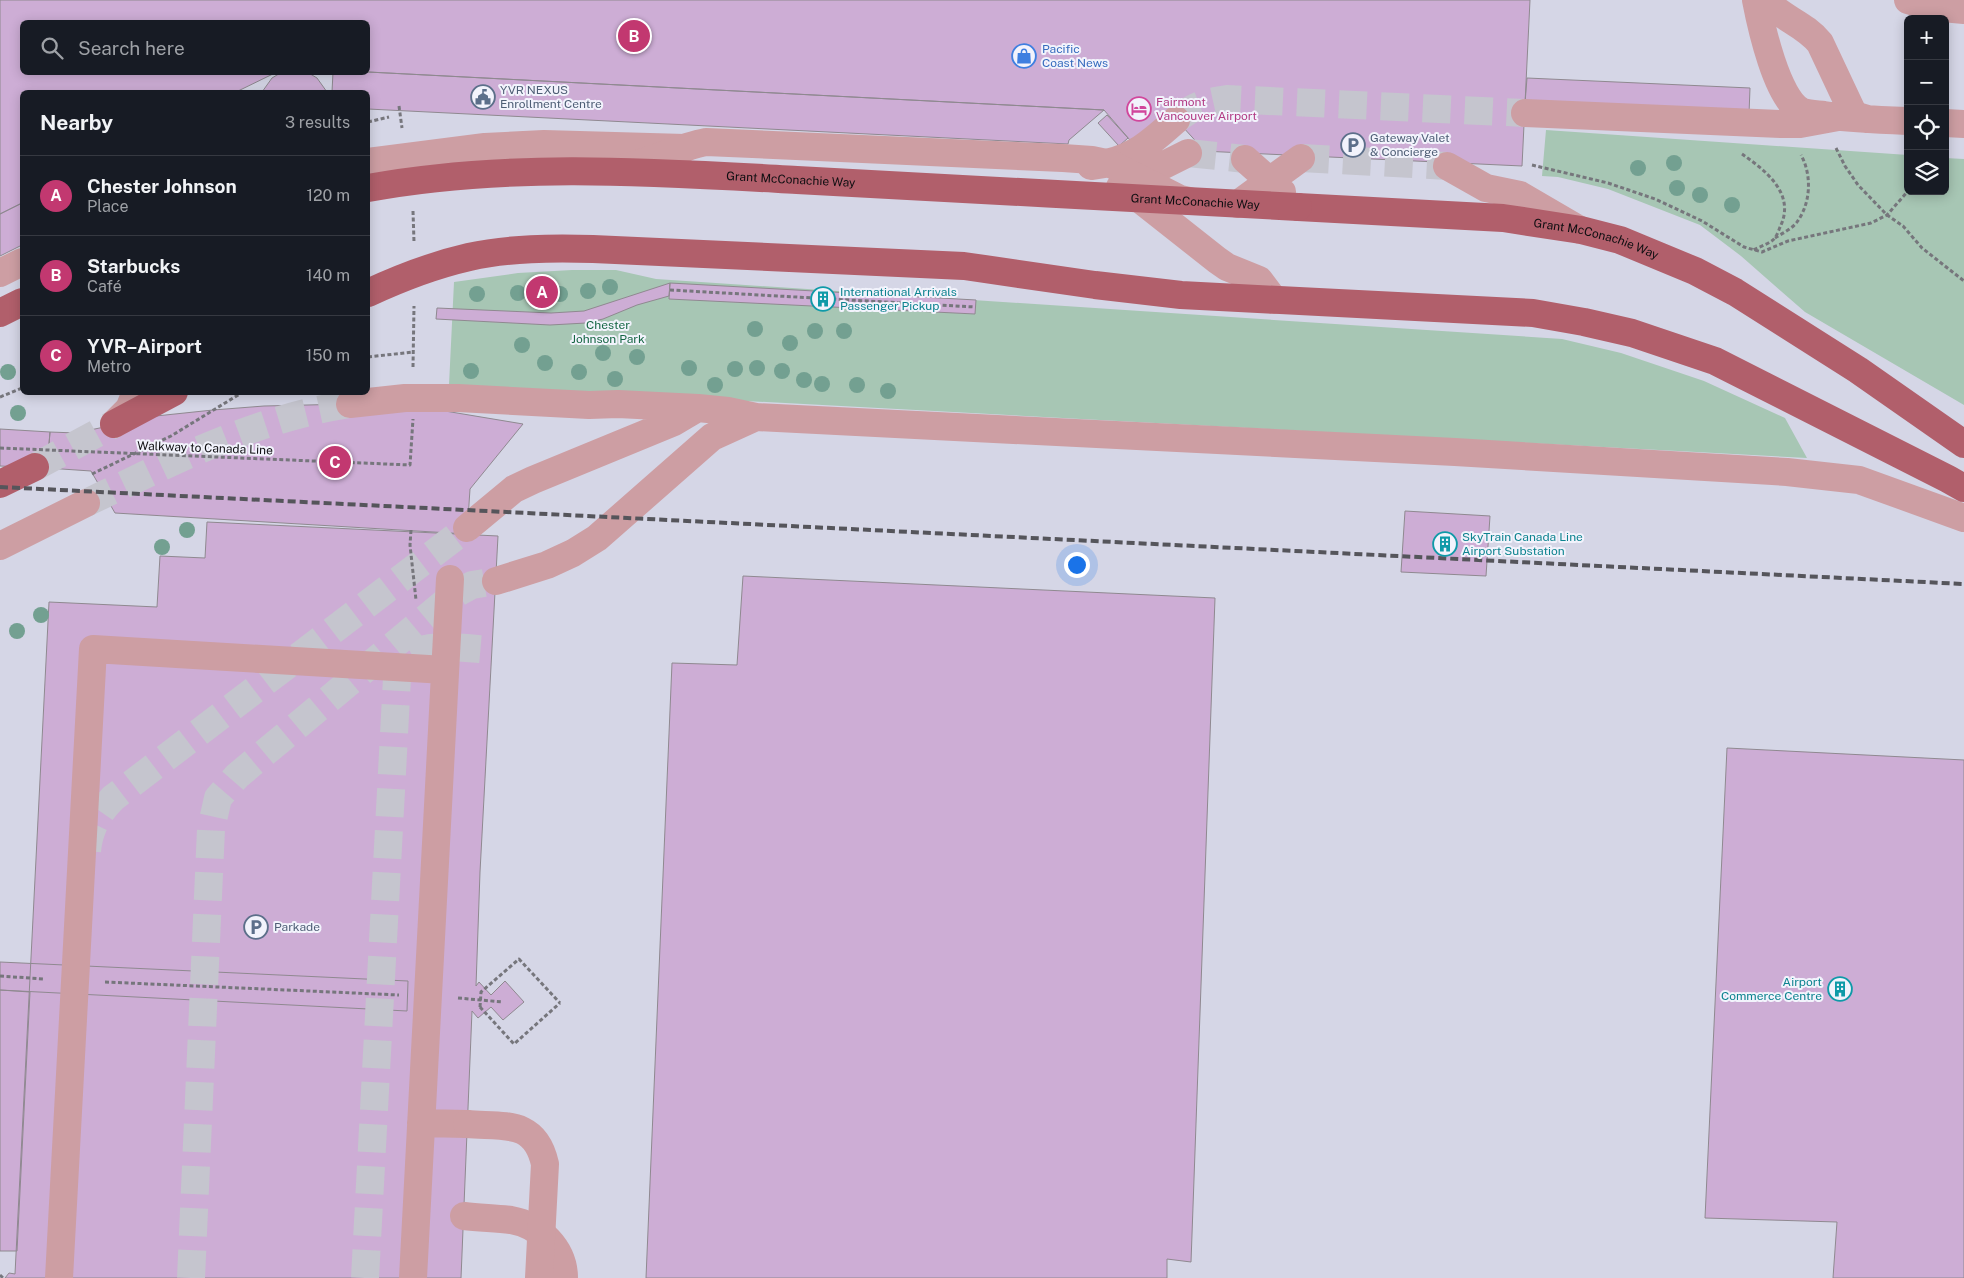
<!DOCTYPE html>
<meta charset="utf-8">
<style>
body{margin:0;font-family:"Public Sans",sans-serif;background:#20242c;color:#f1f3f6}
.controls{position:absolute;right:15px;top:15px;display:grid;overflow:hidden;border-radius:8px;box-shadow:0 2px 12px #0003}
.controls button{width:45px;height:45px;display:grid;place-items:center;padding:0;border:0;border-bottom:1px solid #363941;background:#171b24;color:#f1f3f6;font:25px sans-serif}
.you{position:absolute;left:1076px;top:564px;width:18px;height:18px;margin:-12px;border:4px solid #fff;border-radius:50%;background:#1a73e8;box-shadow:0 0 0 8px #1a73e833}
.badge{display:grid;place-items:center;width:32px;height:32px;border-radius:50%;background:#c23870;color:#fff;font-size:16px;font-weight:700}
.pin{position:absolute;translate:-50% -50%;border:2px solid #fff;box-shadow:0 1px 5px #0006}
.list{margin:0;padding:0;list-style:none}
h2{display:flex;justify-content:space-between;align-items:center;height:65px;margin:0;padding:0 20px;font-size:21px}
h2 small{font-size:16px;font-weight:400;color:#9ea1a6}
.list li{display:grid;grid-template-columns:32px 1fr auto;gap:15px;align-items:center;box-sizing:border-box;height:80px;padding:0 20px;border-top:1px solid #363941}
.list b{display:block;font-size:19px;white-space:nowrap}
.list p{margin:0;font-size:16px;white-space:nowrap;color:#9ea1a6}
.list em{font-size:16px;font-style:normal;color:#9ea1a6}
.icon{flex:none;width:28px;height:28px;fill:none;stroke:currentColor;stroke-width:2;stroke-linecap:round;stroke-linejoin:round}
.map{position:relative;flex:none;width:1964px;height:1278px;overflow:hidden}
.search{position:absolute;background:#171b24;box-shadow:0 2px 12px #0003;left:20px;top:20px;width:350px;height:55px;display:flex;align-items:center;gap:12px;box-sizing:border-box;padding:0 18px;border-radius:8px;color:#9ea1a6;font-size:19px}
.panel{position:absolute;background:#171b24;box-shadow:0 2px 12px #0003;left:20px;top:90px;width:350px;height:305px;border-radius:8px}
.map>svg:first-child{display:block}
</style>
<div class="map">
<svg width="1964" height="1278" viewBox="0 0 1964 1278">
<rect width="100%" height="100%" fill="#e5e5ef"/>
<path fill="#d5d6e6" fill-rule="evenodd" d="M0,0H1964V1278H0ZM1908,19H1945V191H1908ZM22,22H368V72H22ZM22,92H368V392H22Z"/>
<path fill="#a7c6b4" d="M1546,130L1908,155V191H1945V158L1964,159V405L1805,312L1741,256L1700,225L1608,189L1558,177L1542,176Z
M572,270H616L656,279L1562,339L1621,353L1704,381L1785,418L1807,458L449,385L454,282L518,273Z"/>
<path fill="#cdadd5" stroke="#8f8990" d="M0,0H1530L1522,166L1202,151V148L1172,115L1136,147L1104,110L368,72V22H22V72H277L236,92H22V203L0,214Z
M282,72H307L317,78L327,92H262L272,78Z
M333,72H368L1104,110L1069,140L1068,144L368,109V92H332Z
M1527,78L1750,88L1749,114L1525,103Z
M1107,115L1128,138L1119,146L1098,123Z
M22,203V245L0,256V214Z
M670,283L669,296L637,305L603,319L586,323L550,325L436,319L437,308L551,313L584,311Z
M670,283L976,300L975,314L669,299Z
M350,404L427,408L523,424L470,489L467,534L115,513L91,471L47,468L50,432L76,433L156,416L213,410L264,406Z
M0,429L50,432L47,468L0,466Z
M1405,511L1490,516L1486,576L1401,572Z
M207,522L498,536L480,872L476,986L479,982L491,995L505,981L524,1002L503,1020L491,1007L478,1018L472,1011L461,1278H5L9,1273L15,1274L49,602L157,607L160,556L205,558Z
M743,576L1215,598L1191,1262L1167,1259V1278H646L672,663L737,665Z
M1727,748L1964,760V1278H1833L1837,1222L1705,1218Z
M0,962L408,981L407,1011L0,990Z
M0,990L30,992L17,1251H0Z"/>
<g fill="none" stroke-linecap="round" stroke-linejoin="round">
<path stroke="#c5c5ce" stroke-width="28" stroke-dasharray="28 14" stroke-linecap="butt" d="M1176,120C1192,106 1206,102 1227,99L1525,113
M1188,153L1245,159
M1301,158L1447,166
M86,503C172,462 256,418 350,404
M87,851C89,829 98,813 113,798L467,528
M191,1278L211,829L218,798L237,776L455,594L472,585L496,581
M365,1278L397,678C398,673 399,667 402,663C416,639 468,649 492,650"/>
<path stroke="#c5c5ce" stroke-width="28" stroke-dasharray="28 14" stroke-linecap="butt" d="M35,467L114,424"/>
<path stroke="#76767c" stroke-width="3" stroke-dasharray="4 2.5" stroke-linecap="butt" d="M399,106L402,128
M368,122L389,117
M1836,148L1845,166L1858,185L1887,215L1903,226L1922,248L1964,281
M1742,154C1765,170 1795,193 1781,225C1779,229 1777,236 1774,239C1769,244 1759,247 1753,250
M1532,165L1608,183L1655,199L1702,221L1744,247L1762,252L1788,241L1871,223L1887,215L1908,191
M413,211L414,242
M1775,238C1781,234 1792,229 1797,222C1811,203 1812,175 1801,155
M670,290L975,307
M368,357L413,352
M413,367L414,306
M0,397L22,388
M92,474L171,436L243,392
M411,530L410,545L416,600
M0,976L44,979
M105,982L399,995
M458,998L503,1002
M480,1007L514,1044L560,1003
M0,1275L3,1278"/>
<path stroke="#cd9ea3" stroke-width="28" d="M1756,0C1761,26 1777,99 1801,111C1808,114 1816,114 1824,115C1851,119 1880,120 1908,121
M1765,0C1781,18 1805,24 1820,43L1852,111L1857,116L1867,119
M1908,0L1932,7L1964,10
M1525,113L1781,124H1800L1838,117
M1945,123L1964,124
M1245,159L1282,192
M368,162L485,147L544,144L685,148
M1091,166C1131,161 1148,145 1176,120
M1447,166L1486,188L1520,195L1580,230
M1120,187L1188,153
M1127,189L1217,260L1227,267L1259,280L1274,300
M1238,204L1301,158
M0,273L22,262
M350,404L405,398H458L589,405L618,404L698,408L728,411L756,417L1455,452L1787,472L1859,480L1964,518
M114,424L129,409L136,392
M467,528L514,489L533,480L674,422L696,409
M0,546L86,503
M496,581L547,565L573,553L597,538L712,437L756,417
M421,1123L467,1124
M464,1216C480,1218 496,1218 511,1220C540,1225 564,1249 564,1278
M59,1278L93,649L445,670
M413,1278L450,579"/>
<g stroke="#b15f6b" stroke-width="28">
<path id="s1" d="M1298,207L1503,218L1581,230L1620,240L1695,271L1735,292L1858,370L1964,444"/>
<path d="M368,293C400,278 434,265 469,257C510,248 552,248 593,249L964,266L1095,285L1181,295L1533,313L1584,322L1632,333L1715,361L1948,479L1964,488"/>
<path d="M0,313L22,302"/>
<path d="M114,424L174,392"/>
<path d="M0,484L35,467"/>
</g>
<path stroke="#55555b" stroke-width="4" stroke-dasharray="8 4" stroke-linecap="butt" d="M0,487L1964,584"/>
<path stroke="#76767c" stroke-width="3" stroke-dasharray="4 2.5" stroke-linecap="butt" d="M0,448L410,465L413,419
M480,1007L481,992L519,959L560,1003"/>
<path stroke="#cd9ea3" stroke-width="28" d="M618,169C648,164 675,148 706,142L1063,158L1092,160L1111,164L1180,199L1189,201
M467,1124C504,1127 535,1119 545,1164L539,1278"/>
<path stroke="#b15f6b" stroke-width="28" id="s2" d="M368,188C509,162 654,172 797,180C964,188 1131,199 1298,207"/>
</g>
<g fill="#73a091">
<circle cx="1674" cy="163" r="8"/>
<circle cx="1638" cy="168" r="8"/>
<circle cx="1677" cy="188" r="8"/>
<circle cx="1700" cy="195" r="8"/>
<circle cx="1732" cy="205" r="8"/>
<circle cx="610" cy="287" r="8"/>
<circle cx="588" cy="291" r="8"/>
<circle cx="518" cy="293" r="8"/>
<circle cx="477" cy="294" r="8"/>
<circle cx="560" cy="294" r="8"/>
<circle cx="755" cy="329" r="8"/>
<circle cx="815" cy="331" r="8"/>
<circle cx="844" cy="331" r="8"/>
<circle cx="790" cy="343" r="8"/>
<circle cx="522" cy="345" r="8"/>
<circle cx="603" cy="353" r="8"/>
<circle cx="637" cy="357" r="8"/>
<circle cx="545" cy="363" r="8"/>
<circle cx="689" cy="368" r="8"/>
<circle cx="757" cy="368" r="8"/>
<circle cx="735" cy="369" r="8"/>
<circle cx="471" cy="371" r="8"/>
<circle cx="782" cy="371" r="8"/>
<circle cx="8" cy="372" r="8"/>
<circle cx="579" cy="372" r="8"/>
<circle cx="615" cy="379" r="8"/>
<circle cx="804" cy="380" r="8"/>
<circle cx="822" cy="384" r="8"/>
<circle cx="715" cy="385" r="8"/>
<circle cx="857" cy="385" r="8"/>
<circle cx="888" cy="391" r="8"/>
<circle cx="18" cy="413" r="8"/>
<circle cx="187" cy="530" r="8"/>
<circle cx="162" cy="547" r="8"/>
<circle cx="41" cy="615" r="8"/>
<circle cx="17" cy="631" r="8"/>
</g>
<defs>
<g id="shop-ring" transform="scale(1.25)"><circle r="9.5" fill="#f2f3fc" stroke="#3f7fe0" stroke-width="1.5"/><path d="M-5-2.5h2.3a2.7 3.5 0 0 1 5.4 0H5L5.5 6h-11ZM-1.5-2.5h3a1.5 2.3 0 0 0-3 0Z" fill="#3f7fe0"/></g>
<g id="civic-ring" transform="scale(1.25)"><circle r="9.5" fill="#f2f3fc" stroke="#5c6f8a" stroke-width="1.5"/><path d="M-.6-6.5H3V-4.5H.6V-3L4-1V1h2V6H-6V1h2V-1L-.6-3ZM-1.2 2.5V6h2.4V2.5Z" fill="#5c6f8a"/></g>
<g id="hotel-ring" transform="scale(1.25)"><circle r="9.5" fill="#f2f3fc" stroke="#d1479c" stroke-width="1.5"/><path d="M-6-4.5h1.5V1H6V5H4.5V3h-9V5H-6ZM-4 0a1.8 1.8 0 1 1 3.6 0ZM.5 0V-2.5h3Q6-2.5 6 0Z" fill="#d1479c"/></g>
<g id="parking-ring" transform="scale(1.25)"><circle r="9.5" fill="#f2f3fc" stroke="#5c6f8a" stroke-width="1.5"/><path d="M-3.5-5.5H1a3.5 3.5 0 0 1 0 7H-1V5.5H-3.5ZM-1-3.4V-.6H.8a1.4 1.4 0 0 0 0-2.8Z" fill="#5c6f8a"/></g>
<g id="building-ring" transform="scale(1.25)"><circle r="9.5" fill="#f2f3fc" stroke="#0f9aa8" stroke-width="1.5"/><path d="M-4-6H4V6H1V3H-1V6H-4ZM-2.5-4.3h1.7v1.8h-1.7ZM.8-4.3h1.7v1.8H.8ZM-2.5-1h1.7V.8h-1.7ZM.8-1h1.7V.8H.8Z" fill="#0f9aa8"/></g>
</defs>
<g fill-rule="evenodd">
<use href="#shop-ring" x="1024" y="56"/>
<use href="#civic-ring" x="483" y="97"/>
<use href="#hotel-ring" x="1139" y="109"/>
<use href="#parking-ring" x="1353" y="145"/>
<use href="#building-ring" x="823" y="299"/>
<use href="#building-ring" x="1445" y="544"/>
<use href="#parking-ring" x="256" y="927"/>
<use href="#building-ring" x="1840" y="989"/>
</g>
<g text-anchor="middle" stroke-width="4" stroke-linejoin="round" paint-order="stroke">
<g font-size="12" fill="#366cbe" stroke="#f2f3fc" text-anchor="start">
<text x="1042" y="53">Pacific<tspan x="1042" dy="14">Coast News</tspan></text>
</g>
<g font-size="12" fill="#4e5e75" stroke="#f2f3fc" text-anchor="start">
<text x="500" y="94">YVR NEXUS<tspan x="500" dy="14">Enrollment Centre</tspan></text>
<text x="1370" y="142">Gateway Valet<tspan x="1370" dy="14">&amp; Concierge</tspan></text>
<text x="274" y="931">Parkade</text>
</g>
<g font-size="12" fill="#b23c85" stroke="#f2f3fc" text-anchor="start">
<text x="1156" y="106">Fairmont<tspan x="1156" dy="14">Vancouver Airport</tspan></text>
</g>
<g font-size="12" fill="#0e0e11" stroke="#f2f3fc">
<text dy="4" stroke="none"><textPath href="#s2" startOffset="424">Grant McConachie Way</textPath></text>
<text dy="4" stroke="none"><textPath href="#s2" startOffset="829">Grant McConachie Way</textPath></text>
<text dy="4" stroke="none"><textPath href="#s1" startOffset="301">Grant McConachie Way</textPath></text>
<text transform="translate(205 448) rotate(2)" y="4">Walkway to Canada Line</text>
</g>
<g font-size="12" fill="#0d838f" stroke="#f2f3fc" text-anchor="start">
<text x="840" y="296">International Arrivals<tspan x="840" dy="14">Passenger Pickup</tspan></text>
<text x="1462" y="541">SkyTrain Canada Line<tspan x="1462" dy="14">Airport Substation</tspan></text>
<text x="1822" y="986" text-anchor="end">Airport<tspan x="1822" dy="14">Commerce Centre</tspan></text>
</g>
<g font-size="12" fill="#166744" stroke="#f2f3fc">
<text x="608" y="329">Chester<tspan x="608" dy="14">Johnson Park</tspan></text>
</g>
</g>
</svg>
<div class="controls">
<button>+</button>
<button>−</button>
<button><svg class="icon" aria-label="locate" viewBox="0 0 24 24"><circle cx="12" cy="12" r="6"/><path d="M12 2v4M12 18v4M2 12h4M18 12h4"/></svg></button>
<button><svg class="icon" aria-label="layers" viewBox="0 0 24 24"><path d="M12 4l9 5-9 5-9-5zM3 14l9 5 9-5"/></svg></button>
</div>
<div class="you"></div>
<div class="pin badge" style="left:542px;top:292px">A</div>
<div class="pin badge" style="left:634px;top:36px">B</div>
<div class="pin badge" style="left:335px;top:462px">C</div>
<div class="search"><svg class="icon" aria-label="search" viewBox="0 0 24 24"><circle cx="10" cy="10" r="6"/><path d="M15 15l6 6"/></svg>Search here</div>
<section class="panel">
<h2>Nearby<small>3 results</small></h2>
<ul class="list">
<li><span class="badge">A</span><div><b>Chester Johnson</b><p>Place</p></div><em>120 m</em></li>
<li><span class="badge">B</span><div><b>Starbucks</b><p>Café</p></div><em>140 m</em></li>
<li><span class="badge">C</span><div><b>YVR–Airport</b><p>Metro</p></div><em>150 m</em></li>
</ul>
</section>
</div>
